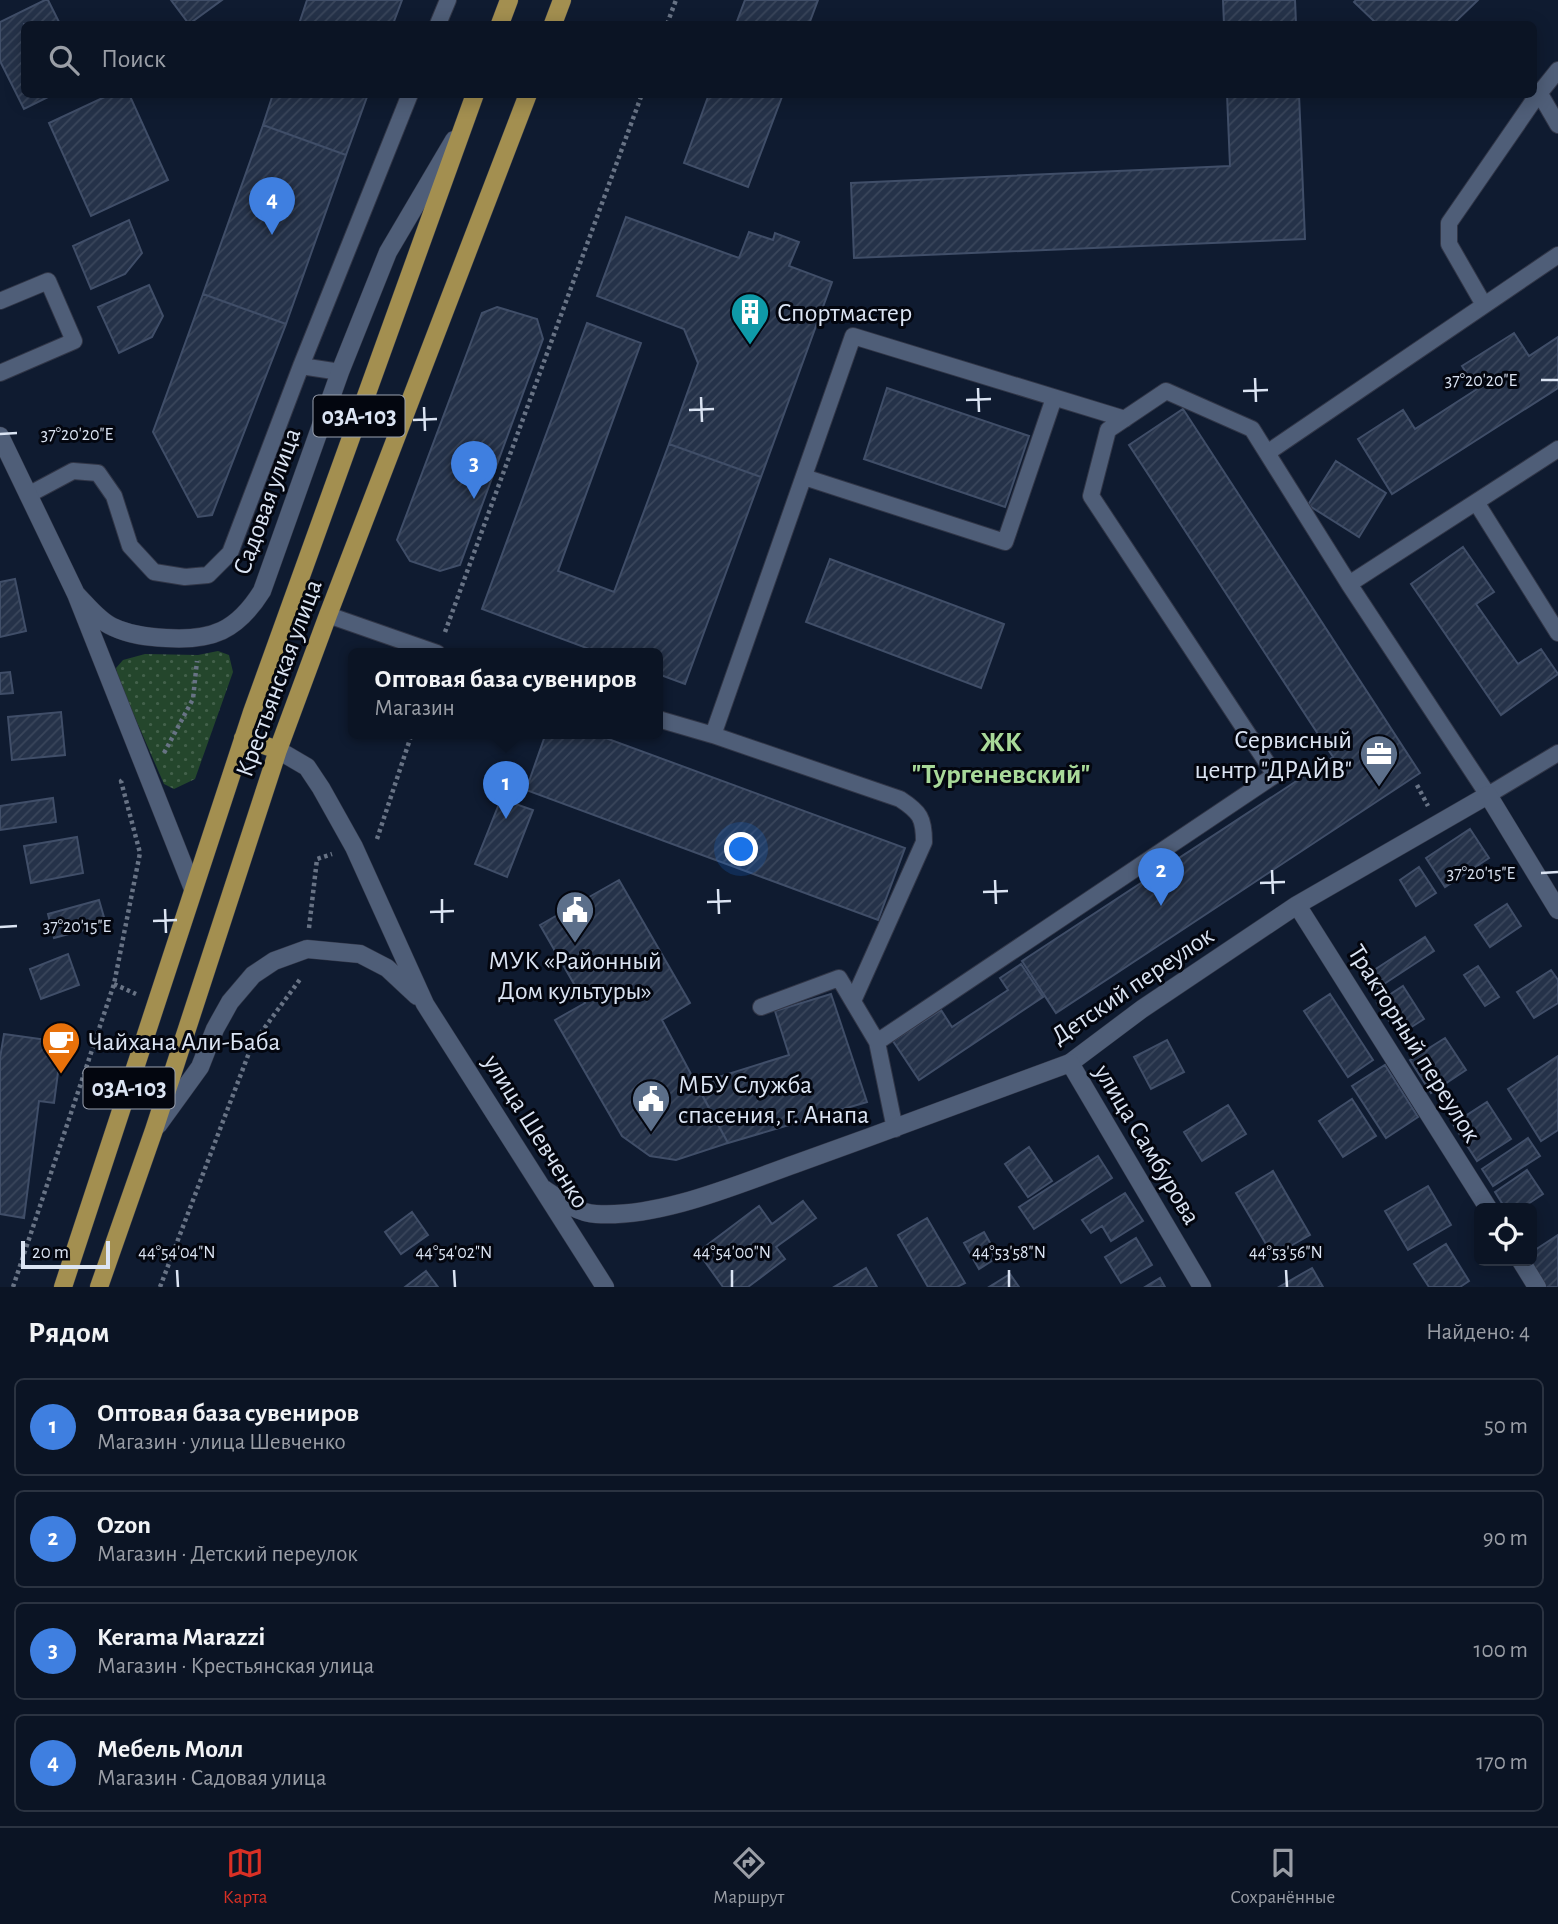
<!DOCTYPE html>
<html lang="ru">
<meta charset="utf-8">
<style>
body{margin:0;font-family:"Alegreya Sans",sans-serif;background:#141d2c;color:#f1f3f6}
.controls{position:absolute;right:21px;bottom:21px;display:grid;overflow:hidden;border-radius:10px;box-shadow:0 4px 18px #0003}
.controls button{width:63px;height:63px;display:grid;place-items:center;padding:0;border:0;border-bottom:2px solid #2b3341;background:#0b1424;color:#f1f3f6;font:35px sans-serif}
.scale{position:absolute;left:21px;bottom:18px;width:89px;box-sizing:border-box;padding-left:7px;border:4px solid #dbe4f3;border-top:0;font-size:19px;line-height:24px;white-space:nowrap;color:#dbe4f3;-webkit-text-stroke:5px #03060f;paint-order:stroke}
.you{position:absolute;left:742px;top:850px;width:24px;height:24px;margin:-18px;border:5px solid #fff;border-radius:50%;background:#1a73e8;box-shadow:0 0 0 10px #1a73e833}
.badge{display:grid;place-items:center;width:46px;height:46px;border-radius:50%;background:#d93025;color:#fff;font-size:23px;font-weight:700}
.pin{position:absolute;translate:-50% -58px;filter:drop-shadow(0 2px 4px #0008)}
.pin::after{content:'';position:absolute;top:37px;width:24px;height:21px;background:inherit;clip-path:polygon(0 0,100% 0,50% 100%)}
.popup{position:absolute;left:348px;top:648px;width:315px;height:91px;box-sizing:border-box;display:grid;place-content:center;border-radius:10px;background:#0b1424;filter:drop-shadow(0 2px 5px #0005);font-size:23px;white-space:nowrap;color:#9a9ea6}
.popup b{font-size:26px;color:#f1f3f6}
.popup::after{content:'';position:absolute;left:50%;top:100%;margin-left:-14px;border:14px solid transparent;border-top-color:#0b1424}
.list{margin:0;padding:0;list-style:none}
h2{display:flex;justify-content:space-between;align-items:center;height:91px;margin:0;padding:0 28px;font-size:30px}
h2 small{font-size:23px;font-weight:400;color:#9a9ea6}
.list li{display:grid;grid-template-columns:46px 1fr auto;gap:21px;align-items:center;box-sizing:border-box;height:98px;margin:0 14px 14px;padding:0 14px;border:2px solid #2b3341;border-radius:10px}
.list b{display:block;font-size:26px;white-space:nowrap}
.list p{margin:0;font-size:23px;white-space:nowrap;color:#9a9ea6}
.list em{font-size:23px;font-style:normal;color:#9a9ea6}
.icon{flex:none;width:38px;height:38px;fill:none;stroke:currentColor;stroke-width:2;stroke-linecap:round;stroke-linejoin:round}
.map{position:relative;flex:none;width:1558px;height:1287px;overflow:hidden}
.search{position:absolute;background:#0b1424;box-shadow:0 4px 18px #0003;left:21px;right:21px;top:21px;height:77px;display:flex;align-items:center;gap:18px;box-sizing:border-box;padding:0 24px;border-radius:10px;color:#9a9ea6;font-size:26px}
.sheet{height:539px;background:#0b1424}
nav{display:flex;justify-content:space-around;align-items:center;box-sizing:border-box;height:98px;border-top:2px solid #2b3341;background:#0b1424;font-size:19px;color:#9a9ea6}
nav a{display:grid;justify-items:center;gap:4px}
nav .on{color:#d93025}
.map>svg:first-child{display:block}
</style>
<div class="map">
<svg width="1558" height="1287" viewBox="0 0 1558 1287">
<defs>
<pattern id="grass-dots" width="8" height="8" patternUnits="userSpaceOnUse" patternTransform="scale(1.75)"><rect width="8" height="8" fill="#24462c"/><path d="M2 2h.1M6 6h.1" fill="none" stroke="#43614b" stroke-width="1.8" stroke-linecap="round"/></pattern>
<pattern id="building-hatch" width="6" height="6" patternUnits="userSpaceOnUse" patternTransform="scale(1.75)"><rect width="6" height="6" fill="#253249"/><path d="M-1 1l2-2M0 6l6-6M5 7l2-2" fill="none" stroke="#3a465b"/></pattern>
</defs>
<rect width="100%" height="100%" fill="#0f1b30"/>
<path fill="url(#grass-dots)" d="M218,651L229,655L233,672L195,779L174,789L164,784L119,681L116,668L123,660L145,654L198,655Z"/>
<path fill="url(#building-hatch)" stroke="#404e68" stroke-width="2" d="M45,0H48L60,24H24V94H54L24,109L0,61V22Z
M171,0H222L189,24Z
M307,0H402L393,24H299Z
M745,0H818L809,24H736Z
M1223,0H1295L1296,24H1224Z
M1356,0H1478L1453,24H1377L1354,2Z
M111,94H129L168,180L91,216L49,123Z
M273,94H368L346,155L263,125Z
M709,94H783L748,187L684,163Z
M1227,94H1299L1305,239L854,258L851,183L1230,166Z
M263,125L346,155L286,324L203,294Z
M626,217L739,258L749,232L773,240L775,233L799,242L789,266L832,282L761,477L669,444L698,363L684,329L597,296Z
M129,220L142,253L125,274L91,289L73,246Z
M149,285L163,316L152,337L119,353L98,307Z
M203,294L286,324L212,515L198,517L153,432Z
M497,307L537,319L543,339L460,565L440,571L410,561L397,540L482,313Z
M587,323L641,343L558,571L614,592L669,444L761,477L685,684L658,674V653H600L482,609Z
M1514,333L1529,356L1558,337V388L1392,494L1358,439L1403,410L1415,429L1477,389L1462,366Z
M887,388L1029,436L1005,507L864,459Z
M1183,409L1420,773L1056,1013L1022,961L1333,757L1129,445Z
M1336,461L1386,493L1359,537L1308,505Z
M1463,547L1494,592L1476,604L1518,664L1541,649L1558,674L1501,715L1411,584Z
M830,559L1004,624L981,688L806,622Z
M15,579L26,631L0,637V582Z
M10,672L13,693L0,694V673Z
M61,712L65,755L12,760L8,717Z
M546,733H592L905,848L878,920L526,790Z
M53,798L56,822L0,830V806Z
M501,799L533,810L507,877L475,864Z
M1470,829L1489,858L1445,887L1426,858Z
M77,837L83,873L31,883L24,846Z
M1419,867L1436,893L1416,906L1400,880Z
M619,880L690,1003L662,1020L728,1143L676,1160L650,1156L622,1136L555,1020L585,1003L540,925Z
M99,900L106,924L54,938L48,914Z
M1507,904L1521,926L1490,947L1475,925Z
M1425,937L1434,951L1375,990L1365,976Z
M68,954L79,985L41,999L30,969Z
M1021,964L1043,997L919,1080L893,1041L941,1010L952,1027L1008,990L1000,978Z
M1478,966L1499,997L1485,1006L1464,975Z
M1551,970L1558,980V1003L1534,1018L1517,992Z
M1403,986L1424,1019L1399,1035L1377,1003Z
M831,994L867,1102L728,1143L696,1084L789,1055L775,1011Z
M1330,994L1373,1060L1348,1077L1304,1011Z
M4,1034L62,1042L54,1103L39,1101L24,1218L0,1214V1058Z
M1445,1038L1466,1070L1431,1093L1410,1060Z
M1167,1040L1184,1072L1151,1089L1134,1057Z
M1558,1056V1130L1541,1141L1508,1089Z
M1385,1065L1418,1117L1386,1138L1352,1086Z
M1352,1099L1376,1136L1343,1157L1319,1121Z
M1487,1102L1511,1139L1477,1161L1453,1124Z
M1228,1105L1246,1134L1202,1161L1184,1132Z
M1528,1138L1540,1156L1493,1186L1482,1169Z
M1029,1147L1052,1181L1028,1197L1005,1164Z
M1098,1156L1112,1178L1034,1229L1019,1207Z
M1527,1170L1543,1194L1522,1208H1505L1495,1192Z
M1273,1171L1310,1235L1273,1256L1236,1193Z
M1428,1186L1451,1225L1408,1250L1385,1211Z
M1125,1193L1143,1221L1111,1241L1102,1226L1091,1233L1082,1220Z
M803,1201L816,1218L776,1247L785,1259L748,1287H723L698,1252L759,1206L772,1224Z
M412,1212L428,1235L401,1254L385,1232Z
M927,1218L965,1283L957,1287H928L898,1235Z
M984,1232L998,1257L979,1269L964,1243Z
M1558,1235V1287H1545L1528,1261H1532V1252Z
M1136,1238L1152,1265L1121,1283L1105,1257Z
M1446,1244L1469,1281L1460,1287H1429L1414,1264Z
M866,1268L877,1287H834Z
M1312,1268L1323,1287H1279Z
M426,1271L438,1287H405Z
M1010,1274L1019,1287H989Z
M1160,1278L1165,1287H1145Z"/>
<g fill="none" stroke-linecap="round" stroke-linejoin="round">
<g stroke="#313647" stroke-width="18">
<path id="lane" d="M438,24L448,0
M1540,94L1558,125
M0,301L48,281L74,341L0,373
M1484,305L1449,244V223L1534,100L1558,70
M301,366L340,372
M1267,453L1558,255
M804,477L1005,542L1054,398
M28,495L73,471L98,473L114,496L130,546L154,572L185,577L208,575L230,553L301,366L410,94
M1476,502L1558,633
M1349,584L1558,449
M328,615L437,653
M658,719L713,735L853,336L1125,419
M713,735L900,799C920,812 924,818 924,842L853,1001
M761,1007L839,978L877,1042L895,1129
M877,1042L1275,775L1091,496L1108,430L1166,391L1252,429L1349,584L1488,795L1558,753"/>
</g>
<g stroke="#313647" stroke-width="19">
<path id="street" d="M0,436L76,594L193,889
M76,594C87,605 99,621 113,627C130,635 147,637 166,638C212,641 237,631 262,591L340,372L388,252L454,140
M1297,905L1488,1208
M1070,1063L1142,1009L1297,905L1488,795L1558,910
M1521,1261L1537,1287"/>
</g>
<g stroke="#313647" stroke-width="19">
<path id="secondary" d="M278,750L307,767L321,788L354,847L425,1004L605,1287
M158,1125L200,1067L215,1029L230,1002L253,975L274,961L307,949L360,954L387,968L417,996
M544,1189C559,1199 577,1213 596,1214C660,1218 736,1185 795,1164C887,1131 979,1097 1070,1063L1202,1287"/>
</g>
<g stroke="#313647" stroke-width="19">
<path id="primary" d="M500,24L509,0
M553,24L562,0
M243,738L278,750
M63,1287L252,712L475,94
M99,1287L154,1130L278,750L328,615L528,94"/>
</g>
<path stroke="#687385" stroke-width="4.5" stroke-dasharray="3.5 3.5" stroke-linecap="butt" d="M667,24L676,0
M445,632L642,94
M164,753L193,699L197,661
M1417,785L1428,806
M377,839L412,733
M309,928L317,859L332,854
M114,984L136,994
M237,1038L252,1045
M13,1287L114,984L140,853L121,781L124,779
M160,1287L252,1045L301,978"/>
<use href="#lane" stroke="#4f5e78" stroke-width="16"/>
<use href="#street" stroke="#4f5e78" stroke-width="18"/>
<use href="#secondary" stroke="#4f5e78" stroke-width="18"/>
<use href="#primary" stroke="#a38f50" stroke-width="18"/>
</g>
<path fill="none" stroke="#dbe4f3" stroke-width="2.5" d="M1255,378L1256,402M1541,380H1558M978,388L979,412M1243,391L1268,390M701,397L702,422M966,400L991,399M424,407L425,431M689,410L714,409M413,420L437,419M0,434L17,433M1272,870L1273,894M1541,873L1558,872M995,880L996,904M1260,883L1285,882M718,889L719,914M983,892L1008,891M442,899V923M707,902L731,901M165,909L166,933M430,912L454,911M153,921L177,920M0,927L17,926M177,1270L178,1287M454,1270L455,1287M732,1270V1287M1009,1270V1287M1286,1270L1287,1287"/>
<defs>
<g id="building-pin" transform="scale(2.0125)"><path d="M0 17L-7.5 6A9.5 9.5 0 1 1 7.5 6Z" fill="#0f9aa8" stroke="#03060f"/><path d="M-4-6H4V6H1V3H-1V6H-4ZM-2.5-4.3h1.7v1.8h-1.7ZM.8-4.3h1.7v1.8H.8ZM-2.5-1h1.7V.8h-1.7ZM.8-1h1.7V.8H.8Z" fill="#fff"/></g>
<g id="office-pin" transform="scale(2.0125)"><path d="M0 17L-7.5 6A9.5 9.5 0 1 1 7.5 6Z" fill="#5c6f8a" stroke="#03060f"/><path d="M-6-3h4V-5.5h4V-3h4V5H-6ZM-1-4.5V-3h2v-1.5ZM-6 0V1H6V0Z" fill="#fff"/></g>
<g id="civic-pin" transform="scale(2.0125)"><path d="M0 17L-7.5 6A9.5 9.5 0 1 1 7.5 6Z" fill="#5c6f8a" stroke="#03060f"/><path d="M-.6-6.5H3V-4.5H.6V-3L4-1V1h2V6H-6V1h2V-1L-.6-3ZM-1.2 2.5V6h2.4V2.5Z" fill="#fff"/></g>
<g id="cafe-pin" transform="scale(2.0125)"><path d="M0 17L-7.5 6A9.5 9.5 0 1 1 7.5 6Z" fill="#e8710a" stroke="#03060f"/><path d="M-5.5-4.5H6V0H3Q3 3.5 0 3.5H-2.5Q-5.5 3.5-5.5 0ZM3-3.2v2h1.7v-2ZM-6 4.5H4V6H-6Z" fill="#fff"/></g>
</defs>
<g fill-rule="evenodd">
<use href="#building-pin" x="750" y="312"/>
<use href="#office-pin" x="1379" y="754"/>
<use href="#civic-pin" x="575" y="910"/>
<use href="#cafe-pin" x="61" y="1041"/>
<use href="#civic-pin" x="651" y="1099"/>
</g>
<g text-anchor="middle" stroke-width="6" stroke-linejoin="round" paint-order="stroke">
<g fill="#03060f" stroke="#9aa1af" stroke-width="2">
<rect x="313.5" y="395.5" width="91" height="41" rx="5"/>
<rect x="83.5" y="1067.5" width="91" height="41" rx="5"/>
</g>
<g font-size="24" font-weight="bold" fill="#dbe4f3">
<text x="359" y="424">03А-103</text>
<text x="129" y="1096">03А-103</text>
</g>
<g font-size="26" fill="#dbe4f3" stroke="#03060f" text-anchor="start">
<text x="777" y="321">Спортмастер</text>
<text x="1352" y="748" text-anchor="end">Сервисный<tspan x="1352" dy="30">центр "ДРАЙВ"</tspan></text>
<text x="575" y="969" text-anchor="middle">МУК «Районный<tspan x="575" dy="30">Дом культуры»</tspan></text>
<text x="88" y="1050">Чайхана Али-Баба</text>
<text x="678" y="1093">МБУ Служба<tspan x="678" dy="30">спасения, г. Анапа</tspan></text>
</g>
<g font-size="26" fill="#dbe4f3" stroke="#03060f">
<text transform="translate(266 501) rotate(-70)" y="9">Садовая улица</text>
<text transform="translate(278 678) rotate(-70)" y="9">Крестьянская улица</text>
<text transform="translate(1132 985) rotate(-34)" y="9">Детский переулок</text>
<text transform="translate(1415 1043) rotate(58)" y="9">Тракторный переулок</text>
<text transform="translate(537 1131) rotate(58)" y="9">улица Шевченко</text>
<text transform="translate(1148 1144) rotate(59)" y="9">улица Самбурова</text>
</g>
<g font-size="28" font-weight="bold" fill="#a8d999" stroke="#03060f">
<text x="1001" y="751">ЖК<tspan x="1001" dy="32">"Тургеневский"</tspan></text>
</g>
</g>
<g font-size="18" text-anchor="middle" fill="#dbe4f3" stroke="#03060f" stroke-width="6" stroke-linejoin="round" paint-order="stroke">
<text x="1481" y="386">37°20'20"E</text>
<text x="77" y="440">37°20'20"E</text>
<text x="1481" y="879">37°20'15"E</text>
<text x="77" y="932">37°20'15"E</text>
<text x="177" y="1258">44°54'04"N</text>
<text x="454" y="1258">44°54'02"N</text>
<text x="732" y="1258">44°54'00"N</text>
<text x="1009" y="1258">44°53'58"N</text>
<text x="1286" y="1258">44°53'56"N</text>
</g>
</svg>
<div class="controls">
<button><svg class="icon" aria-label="locate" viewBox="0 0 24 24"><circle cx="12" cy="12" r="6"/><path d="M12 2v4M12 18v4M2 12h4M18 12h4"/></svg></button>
</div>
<div class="scale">20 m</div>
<div class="you"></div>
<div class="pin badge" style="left:506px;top:819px;background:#3f7fe0">1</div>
<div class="popup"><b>Оптовая база сувениров</b>Магазин</div>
<div class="pin badge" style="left:1161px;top:906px;background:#3f7fe0">2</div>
<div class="pin badge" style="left:474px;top:499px;background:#3f7fe0">3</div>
<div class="pin badge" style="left:272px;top:235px;background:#3f7fe0">4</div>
<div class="search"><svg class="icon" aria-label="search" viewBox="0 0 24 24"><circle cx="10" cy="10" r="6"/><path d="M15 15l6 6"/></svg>Поиск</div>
</div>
<section class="sheet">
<h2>Рядом<small>Найдено: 4</small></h2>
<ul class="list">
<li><span class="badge" style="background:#3f7fe0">1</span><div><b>Оптовая база сувениров</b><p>Магазин · улица Шевченко</p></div><em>50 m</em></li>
<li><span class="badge" style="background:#3f7fe0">2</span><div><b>Ozon</b><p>Магазин · Детский переулок</p></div><em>90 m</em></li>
<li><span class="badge" style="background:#3f7fe0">3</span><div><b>Kerama Marazzi</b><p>Магазин · Крестьянская улица</p></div><em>100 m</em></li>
<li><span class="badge" style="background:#3f7fe0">4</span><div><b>Мебель Молл</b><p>Магазин · Садовая улица</p></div><em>170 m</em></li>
</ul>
</section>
<nav>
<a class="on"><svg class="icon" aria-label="map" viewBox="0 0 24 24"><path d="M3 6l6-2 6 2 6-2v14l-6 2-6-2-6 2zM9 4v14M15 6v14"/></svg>Карта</a>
<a><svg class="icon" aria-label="directions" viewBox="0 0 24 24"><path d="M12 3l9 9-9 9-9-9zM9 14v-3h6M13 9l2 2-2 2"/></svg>Маршрут</a>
<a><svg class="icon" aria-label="saved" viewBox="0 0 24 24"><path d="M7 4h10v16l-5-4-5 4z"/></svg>Сохранённые</a>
</nav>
